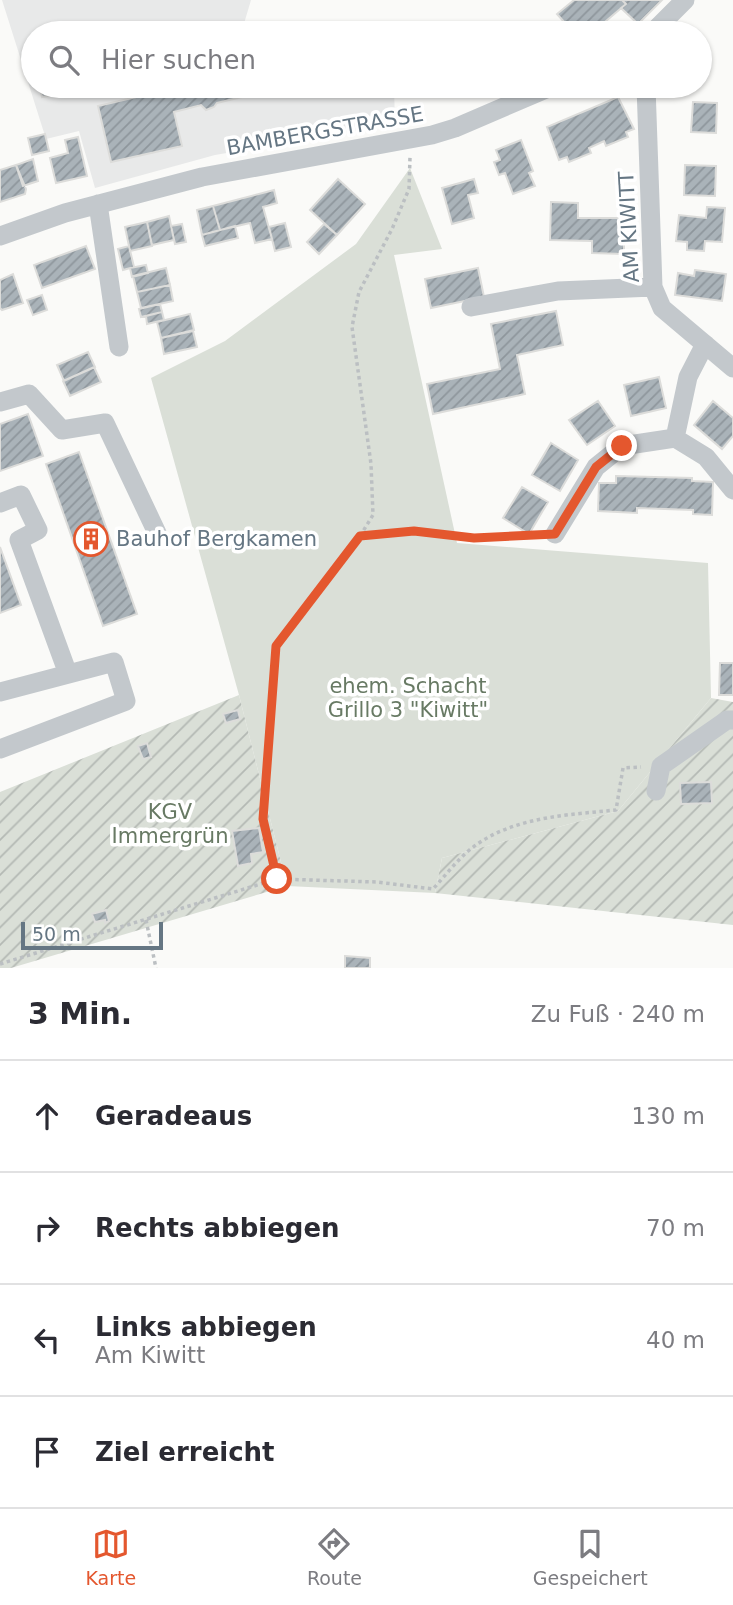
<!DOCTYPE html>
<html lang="de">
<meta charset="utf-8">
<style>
body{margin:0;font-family:"DejaVu Sans",sans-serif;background:#f7f7f7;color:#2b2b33}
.scale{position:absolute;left:21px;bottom:18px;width:142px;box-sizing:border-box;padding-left:7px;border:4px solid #657683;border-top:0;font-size:19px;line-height:24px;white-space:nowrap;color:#657683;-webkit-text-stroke:5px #fff;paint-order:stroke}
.stop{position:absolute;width:21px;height:21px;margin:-16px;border:5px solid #e4572e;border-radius:50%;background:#fff}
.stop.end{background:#e4572e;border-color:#fff;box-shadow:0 2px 7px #0008}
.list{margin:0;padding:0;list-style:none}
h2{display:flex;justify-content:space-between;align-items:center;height:91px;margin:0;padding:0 28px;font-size:30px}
h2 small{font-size:23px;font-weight:400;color:#7c7c81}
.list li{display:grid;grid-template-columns:46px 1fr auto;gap:21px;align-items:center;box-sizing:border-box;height:112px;padding:0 28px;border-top:2px solid #e1e1e2}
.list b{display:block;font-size:26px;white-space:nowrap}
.list p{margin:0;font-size:23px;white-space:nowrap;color:#7c7c81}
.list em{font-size:23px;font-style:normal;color:#7c7c81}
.icon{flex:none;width:38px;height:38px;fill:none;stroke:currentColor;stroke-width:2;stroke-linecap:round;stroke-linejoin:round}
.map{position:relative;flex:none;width:733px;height:968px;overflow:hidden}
.search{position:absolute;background:#fff;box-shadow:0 2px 5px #0004;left:21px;right:21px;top:21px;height:77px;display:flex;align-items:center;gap:18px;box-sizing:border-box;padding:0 24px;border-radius:38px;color:#7c7c81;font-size:26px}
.sheet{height:539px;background:#fff}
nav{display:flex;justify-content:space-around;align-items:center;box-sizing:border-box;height:98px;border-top:2px solid #e1e1e2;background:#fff;font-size:19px;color:#7c7c81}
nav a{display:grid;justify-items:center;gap:4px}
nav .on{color:#e4572e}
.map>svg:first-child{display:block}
</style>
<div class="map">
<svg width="733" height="968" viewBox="0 0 733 968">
<defs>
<pattern id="garden-furrows" width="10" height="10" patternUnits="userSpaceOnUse" patternTransform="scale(1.75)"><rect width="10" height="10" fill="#dadfd7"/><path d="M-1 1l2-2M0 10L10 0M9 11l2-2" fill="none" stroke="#b4b9b4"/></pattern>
<pattern id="building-hatch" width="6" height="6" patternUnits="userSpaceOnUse" patternTransform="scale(1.75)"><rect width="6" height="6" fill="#aab3b9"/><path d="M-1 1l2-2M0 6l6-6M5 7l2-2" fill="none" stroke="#8e969c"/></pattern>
</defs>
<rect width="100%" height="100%" fill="#fafaf8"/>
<path fill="#e8e9e9" d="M2,0H251L243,27L267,33H33V86H394L395,124L215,155L95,188L79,131L46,139Z"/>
<path fill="#dadfd7" d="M410,168L442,249L394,255L457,543L708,563L711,698L618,811L442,858L435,893L287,886L239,695L151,378L225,341L356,244Z"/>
<path fill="url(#garden-furrows)" d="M239,695L287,886L11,968H0V792Z
M711,698L733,702V925L435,893L442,858L618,811Z"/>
<path fill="url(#building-hatch)" stroke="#dcdcda" stroke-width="2" d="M574,0H622L626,4L592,33H574L557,14Z
M622,0H662L638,24L621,8L626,4Z
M40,86H108L42,97Z
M165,86H249L244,87L246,96L217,103L214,107L206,110L201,105L174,112L182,146L111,162L98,106L166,90Z
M618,97L634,129L626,132L628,137L606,146L604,141L589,148L591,153L569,162L567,157L559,160L547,127Z
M693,102L717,103L716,133L691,132Z
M45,134L49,151L32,155L28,138Z
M78,137L87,176L56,183L50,158L68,153L65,140Z
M521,140L533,171L529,173L535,186L513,194L505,173L499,175L494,162L500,160L496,150Z
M33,159L38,181L23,186L16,165Z
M16,165L26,189L25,194L0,202V170Z
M685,165L716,166L715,196L684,195Z
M338,179L365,204L337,235L310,210Z
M474,179L478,193L468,195L474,218L452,224L442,188Z
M274,190L277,203L263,207L272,239L255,243L250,223L220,230L213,206Z
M551,202L578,203V218H624V254L592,253V241L550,240Z
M213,206L220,230L202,235L197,210Z
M707,207L725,208L722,242L705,241L704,251L687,250V242L676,241L679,215L706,218Z
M169,216L174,240L152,245L147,222Z
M147,222L152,246L130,251L125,227Z
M285,223L291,247L275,251L269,227Z
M182,224L186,242L175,244L171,226Z
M324,224L337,235L319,254L307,242Z
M235,226L238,238L205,246L202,235Z
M86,246L95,269L42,288L34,265Z
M129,246L134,267L123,270L118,249Z
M146,265L148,273L132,277L130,268Z
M166,268L170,285L137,292L133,276Z
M478,268L484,297L431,308L425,279Z
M695,270L726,274L722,301L675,295L678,273L694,276Z
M13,274L23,303L2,310L0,308V280Z
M170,285L173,301L141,308L137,292Z
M42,295L47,310L33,315L27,300Z
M160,304L162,312L141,317L139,309Z
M556,311L563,345L517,355L525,394L433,414L427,384L500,369L491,324Z
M162,312L164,320L147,324L146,316Z
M190,314L194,330L161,338L157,322Z
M193,331L197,347L164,354L161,338Z
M88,352L95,367L64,381L57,365Z
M94,367L101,382L70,396L63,381Z
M659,377L666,408L631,416L624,385Z
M598,401L615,426L587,445L569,420Z
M713,401L733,418V436L722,449L694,425Z
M28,414L43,456L0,471V424Z
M551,443L578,460L560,491L532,475Z
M79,452L137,614L103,626L46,464Z
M616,476L692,478V481L713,482L712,515L693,514V510L637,508V513L598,511L599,483H616Z
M522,487L548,502L529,534L503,518Z
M0,547L21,605L0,613Z
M720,663H733V695H719Z
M238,710L240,719L226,723L223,714Z
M147,743L151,757L143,759L138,746Z
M711,782L712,803L681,804L680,783Z
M259,828L263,852L251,854L252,863L238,866L232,831Z
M106,910L109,921L105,923V920L95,922L92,914Z
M345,956L370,958V968H345Z"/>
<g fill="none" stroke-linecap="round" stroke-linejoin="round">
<path stroke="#bbbfc2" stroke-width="3.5" stroke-dasharray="3.5 3.5" stroke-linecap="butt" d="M360,536L373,515L371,464L352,327L359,292L392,229L409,189L410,157
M277,879L263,819L276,646L360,536L414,531L474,538L537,535
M146,920L156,968
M0,964L277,879L377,882L433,889C444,877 454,864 466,853C506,817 566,815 616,810L623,768L641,767"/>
<path stroke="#c3c8cc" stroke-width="19" d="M652,33L685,0
M646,86L653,287L662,308L733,368
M98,204L119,347
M0,236L65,213L202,177L432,135L455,128L553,86
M471,307L558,291L653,287
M0,402L29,394L62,430L105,423L157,533
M675,438L688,377L705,344
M0,503L21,495L38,530L19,540L68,674
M555,534L596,467L622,446L675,438L706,457L733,490
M0,692L114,662L126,701L0,749
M656,791L661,766L727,720H733"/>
</g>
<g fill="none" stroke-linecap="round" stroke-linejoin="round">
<path stroke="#e4572e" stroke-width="9" d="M277,879L263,819L276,646L360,536L414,531L474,538L555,534L596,467L622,446"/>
</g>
<defs>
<g id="building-ring" transform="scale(1.75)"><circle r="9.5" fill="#fff" stroke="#e4572e" stroke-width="1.5"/><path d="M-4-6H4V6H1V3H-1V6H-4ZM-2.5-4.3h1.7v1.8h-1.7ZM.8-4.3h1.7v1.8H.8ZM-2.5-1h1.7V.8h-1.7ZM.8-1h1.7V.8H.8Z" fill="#e4572e"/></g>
</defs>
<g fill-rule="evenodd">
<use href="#building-ring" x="91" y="539"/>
</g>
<g text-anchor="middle" stroke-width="7" stroke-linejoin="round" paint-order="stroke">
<g font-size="21" fill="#657683" stroke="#fff">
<text transform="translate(325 131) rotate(-10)" y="7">BAMBERGSTRASSE</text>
<text transform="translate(629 227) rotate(-93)" y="7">AM KIWITT</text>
</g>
<g font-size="21" fill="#657683" stroke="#fff" text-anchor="start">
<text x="116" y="546">Bauhof Bergkamen</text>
</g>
<g font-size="21" fill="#687a64" stroke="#fff">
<text x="408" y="693">ehem. Schacht<tspan x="408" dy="24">Grillo 3 "Kiwitt"</tspan></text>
<text x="170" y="819">KGV<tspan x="170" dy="24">Immergrün</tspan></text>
</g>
</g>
</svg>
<div class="scale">50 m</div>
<div class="stop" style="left:277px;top:879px"></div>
<div class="stop end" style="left:622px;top:446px"></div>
<div class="search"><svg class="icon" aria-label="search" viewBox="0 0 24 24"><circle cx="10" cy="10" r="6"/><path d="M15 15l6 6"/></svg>Hier suchen</div>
</div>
<section class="sheet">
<h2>3 Min.<small>Zu Fuß · 240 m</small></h2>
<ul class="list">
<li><svg class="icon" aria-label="ahead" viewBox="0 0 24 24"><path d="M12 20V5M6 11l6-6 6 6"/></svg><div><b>Geradeaus</b></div><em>130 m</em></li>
<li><svg class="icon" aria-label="right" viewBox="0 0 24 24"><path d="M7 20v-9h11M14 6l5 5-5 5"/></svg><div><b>Rechts abbiegen</b></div><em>70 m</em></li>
<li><svg class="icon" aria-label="left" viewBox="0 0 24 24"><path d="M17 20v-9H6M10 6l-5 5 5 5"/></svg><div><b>Links abbiegen</b><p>Am Kiwitt</p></div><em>40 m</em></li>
<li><svg class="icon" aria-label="arrive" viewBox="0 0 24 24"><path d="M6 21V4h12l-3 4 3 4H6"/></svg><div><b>Ziel erreicht</b></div></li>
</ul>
</section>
<nav>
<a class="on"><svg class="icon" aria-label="map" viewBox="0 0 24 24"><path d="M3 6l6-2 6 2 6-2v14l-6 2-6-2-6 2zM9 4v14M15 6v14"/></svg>Karte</a>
<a><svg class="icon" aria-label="directions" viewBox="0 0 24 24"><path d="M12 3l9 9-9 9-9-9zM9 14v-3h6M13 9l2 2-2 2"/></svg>Route</a>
<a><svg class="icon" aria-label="saved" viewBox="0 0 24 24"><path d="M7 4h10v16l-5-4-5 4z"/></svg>Gespeichert</a>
</nav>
